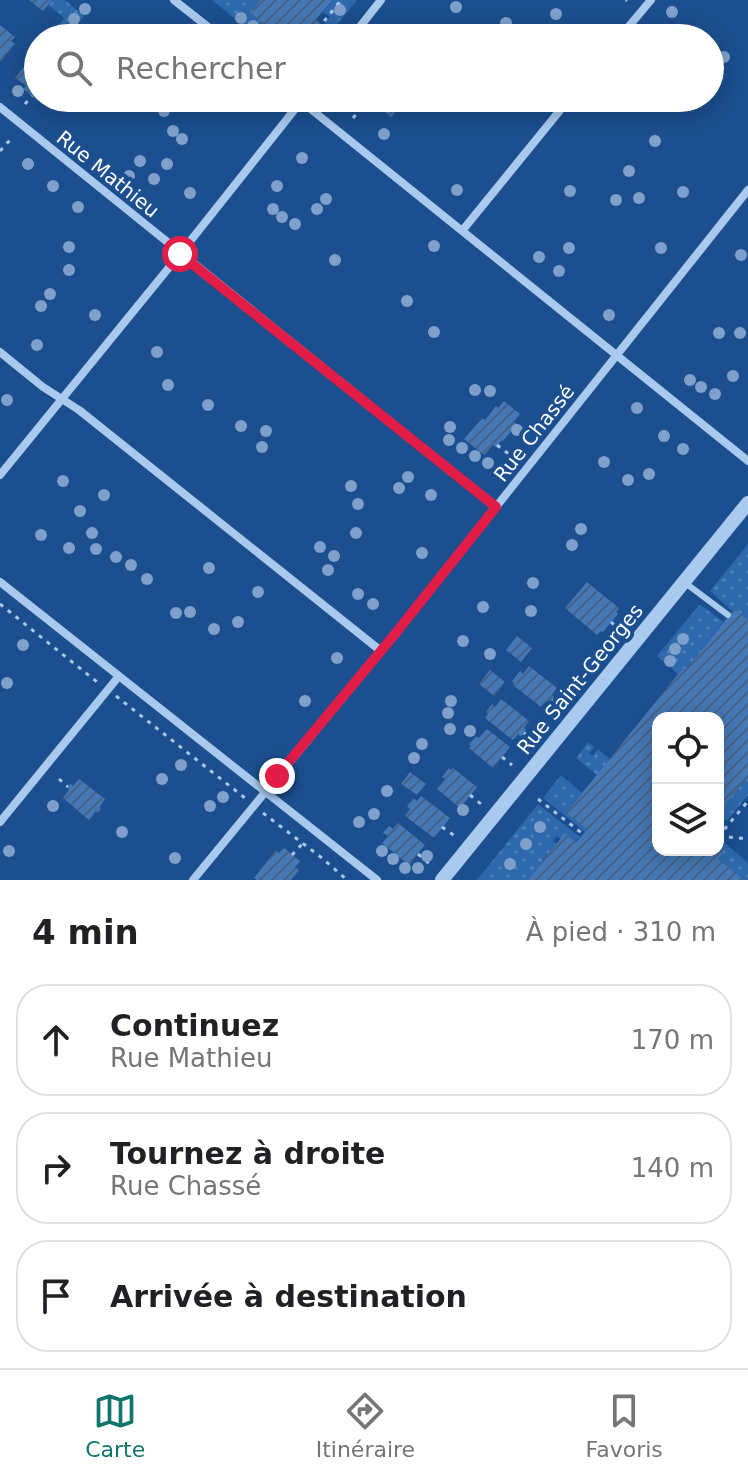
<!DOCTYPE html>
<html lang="fr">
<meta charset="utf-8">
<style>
body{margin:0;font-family:"DejaVu Sans",sans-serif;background:#f2f2f2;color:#202124}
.controls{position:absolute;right:24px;bottom:24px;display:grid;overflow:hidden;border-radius:16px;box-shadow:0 4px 20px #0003}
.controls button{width:72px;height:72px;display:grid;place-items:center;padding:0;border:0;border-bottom:2px solid #e0e0e0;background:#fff;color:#202124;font:40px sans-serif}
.stop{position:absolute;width:24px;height:24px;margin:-18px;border:6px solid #e11d48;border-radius:50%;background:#fff}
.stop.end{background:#e11d48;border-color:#fff;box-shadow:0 2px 8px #0008}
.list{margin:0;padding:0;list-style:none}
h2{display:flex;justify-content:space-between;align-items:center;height:104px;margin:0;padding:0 32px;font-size:34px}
h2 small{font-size:26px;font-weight:400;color:#757577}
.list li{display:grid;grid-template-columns:52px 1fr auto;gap:24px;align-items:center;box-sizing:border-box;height:112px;margin:0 16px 16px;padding:0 16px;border:2px solid #e0e0e0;border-radius:32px}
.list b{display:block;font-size:30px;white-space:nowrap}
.list p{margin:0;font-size:26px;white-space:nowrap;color:#757577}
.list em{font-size:26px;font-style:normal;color:#757577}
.icon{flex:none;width:44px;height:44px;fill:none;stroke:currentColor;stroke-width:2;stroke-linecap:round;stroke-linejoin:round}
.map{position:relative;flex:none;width:748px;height:880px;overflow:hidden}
.search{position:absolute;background:#fff;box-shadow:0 4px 20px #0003;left:24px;right:24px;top:24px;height:88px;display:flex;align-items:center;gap:20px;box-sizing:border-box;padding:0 28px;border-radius:44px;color:#757577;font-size:30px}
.sheet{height:488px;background:#fff}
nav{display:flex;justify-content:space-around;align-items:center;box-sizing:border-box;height:112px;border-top:2px solid #e0e0e0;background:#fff;font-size:22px;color:#757577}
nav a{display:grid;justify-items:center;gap:4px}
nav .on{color:#0f766e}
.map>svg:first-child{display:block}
</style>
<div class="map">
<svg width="748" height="880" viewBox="0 0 748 880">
<defs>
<pattern id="green-dots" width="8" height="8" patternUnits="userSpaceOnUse" patternTransform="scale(2)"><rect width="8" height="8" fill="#2e69ad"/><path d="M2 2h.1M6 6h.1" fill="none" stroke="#4d80b9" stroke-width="1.8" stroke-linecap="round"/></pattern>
<pattern id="building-hatch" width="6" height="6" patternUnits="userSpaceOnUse" patternTransform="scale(2)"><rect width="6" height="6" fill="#4478b7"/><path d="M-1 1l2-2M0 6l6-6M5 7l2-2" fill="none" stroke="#486282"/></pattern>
</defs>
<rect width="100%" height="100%" fill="#1b4f8f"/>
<path fill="url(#green-dots)" d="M52,0H65L84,16L67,38L56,30L64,18L48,5Z
M212,0H261L282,38H259Z
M332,0H357L330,33L322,27L330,17L323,12Z
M748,544V620L734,609L732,611L710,591Z
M699,605L704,607L723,622L686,670L683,668L678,674L657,656Z
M588,742L594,747L589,754L593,756L598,749L610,759L597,775L576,758Z
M561,775L582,793L566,813L587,829L585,832L543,798Z
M748,776V795L727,821L718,813Z
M538,804L580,837L576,843L565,834L561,839L557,836L553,841L556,844L528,880H477Z
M718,842L726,844L748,863V880H744L718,859L723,853L718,849Z"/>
<path fill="url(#building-hatch)" d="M29,0H52L43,11Z
M261,0H332L316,20L320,23L314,30L310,27L302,38H282L251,13Z
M0,25L15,37L11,41L15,44L0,62Z
M32,57L38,62V101L23,89L26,86L15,78Z
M39,98H57L50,107Z
M368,98H406L391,117Z
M504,401L520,414L514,422L517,424L503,441L502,440L496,447L493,445L484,455L464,439L482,418L485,420L496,406L498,408Z
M587,582L619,608L616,612L618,614L603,632L601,631L597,635L565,608Z
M734,609L748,620V776L718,813V718H658V850H719L723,853L718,859L744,880H528L565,833L576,843L587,829L566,813L683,668L686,670Z
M517,636L532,648L521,662L506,650Z
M529,666L557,688L552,695L554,697L549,704L546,702L541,707L513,685L514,683L512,681L520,671L523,674Z
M490,670L505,682L494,696L479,684Z
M501,699L529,721L524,728L526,730L521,737L518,734L513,740L485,718L488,714L486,712L492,704L495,707Z
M487,729L510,747L493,768L469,748L471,746L469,744L476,736L479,738Z
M449,768L451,770L453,768L477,787L460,808L437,789L445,779L442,777Z
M410,772L426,784L417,795L401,784Z
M79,779L105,799L99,808L101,809L98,813L96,811L89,820L63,798L69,790L68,787L71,784L73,786Z
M421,796L450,818L434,838L405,816L410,809L407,806L413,798L417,801Z
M398,823L425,845L409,865L382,843L388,836L383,833L389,826L393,829Z
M284,848L300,861L295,867L299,870L291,880H257L254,878L276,850L279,853Z"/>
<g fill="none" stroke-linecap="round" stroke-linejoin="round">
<path stroke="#a9c9ee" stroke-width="3" stroke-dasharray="4 6" stroke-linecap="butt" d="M626,0L627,1
M316,28L328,37
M318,29L341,0
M253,36L263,23
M25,104L32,96
M353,118L369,99
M0,151L10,140
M497,445L510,455
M0,604L97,682
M611,622L621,631
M116,696L245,798
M552,700L560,707
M524,733L533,739
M502,757L512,765
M59,779L68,787
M470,795L481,804
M538,799L583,834
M263,813L322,858L347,880
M718,821L726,828
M442,827L455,836
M719,836L748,839
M718,837L748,801
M418,854L431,865
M292,855L303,843"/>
<path stroke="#a9c9ee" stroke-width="6" d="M684,582L728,615"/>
<path stroke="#a9c9ee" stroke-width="8" d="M174,0L222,38
M351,38L381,0
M619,38L651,0
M297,98L748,461
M0,107L496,507
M462,231L570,98
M0,352L43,387L79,410L381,651
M0,475L180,254L303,99
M0,582L377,880
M0,822L119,676
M193,880L395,634L748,190"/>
<path stroke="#a9c9ee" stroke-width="14" d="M442,880L748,503"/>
</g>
<g fill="#7ea0ca">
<circle cx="456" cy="7" r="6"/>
<circle cx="85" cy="9" r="6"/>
<circle cx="340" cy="10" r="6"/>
<circle cx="672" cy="12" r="6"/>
<circle cx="556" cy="14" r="6"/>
<circle cx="241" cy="18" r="6"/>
<circle cx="74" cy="19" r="6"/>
<circle cx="506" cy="23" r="6"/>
<circle cx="253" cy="26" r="6"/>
<circle cx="724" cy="57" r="6"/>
<circle cx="18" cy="91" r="6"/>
<circle cx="176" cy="105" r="6"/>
<circle cx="164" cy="111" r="6"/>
<circle cx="173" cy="131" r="6"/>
<circle cx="384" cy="134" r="6"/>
<circle cx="182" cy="139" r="6"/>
<circle cx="655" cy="141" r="6"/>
<circle cx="302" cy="158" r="6"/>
<circle cx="140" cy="161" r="6"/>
<circle cx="28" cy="164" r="6"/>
<circle cx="167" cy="164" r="6"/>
<circle cx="629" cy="171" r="6"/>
<circle cx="129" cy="176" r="6"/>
<circle cx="154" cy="179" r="6"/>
<circle cx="53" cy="186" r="6"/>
<circle cx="277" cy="186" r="6"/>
<circle cx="457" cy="190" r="6"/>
<circle cx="570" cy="191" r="6"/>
<circle cx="683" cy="192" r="6"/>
<circle cx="190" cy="193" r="6"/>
<circle cx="639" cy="198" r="6"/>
<circle cx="326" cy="199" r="6"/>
<circle cx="616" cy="200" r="6"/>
<circle cx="78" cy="207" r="6"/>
<circle cx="273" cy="209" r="6"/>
<circle cx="317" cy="209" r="6"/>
<circle cx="282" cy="217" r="6"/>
<circle cx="295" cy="224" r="6"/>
<circle cx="434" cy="246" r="6"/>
<circle cx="69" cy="247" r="6"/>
<circle cx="569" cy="248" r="6"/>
<circle cx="661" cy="248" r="6"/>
<circle cx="741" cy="255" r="6"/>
<circle cx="539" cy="257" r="6"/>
<circle cx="335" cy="260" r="6"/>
<circle cx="69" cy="270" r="6"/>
<circle cx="559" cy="271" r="6"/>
<circle cx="50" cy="294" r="6"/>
<circle cx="407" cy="301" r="6"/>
<circle cx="41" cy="306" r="6"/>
<circle cx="95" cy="315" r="6"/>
<circle cx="609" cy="315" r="6"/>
<circle cx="434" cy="332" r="6"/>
<circle cx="719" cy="333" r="6"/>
<circle cx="740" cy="333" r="6"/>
<circle cx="37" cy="345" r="6"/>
<circle cx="157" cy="352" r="6"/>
<circle cx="733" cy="376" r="6"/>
<circle cx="690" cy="380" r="6"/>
<circle cx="168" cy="385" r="6"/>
<circle cx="701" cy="387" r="6"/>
<circle cx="475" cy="390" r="6"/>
<circle cx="490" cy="391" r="6"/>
<circle cx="715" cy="394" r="6"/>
<circle cx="7" cy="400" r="6"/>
<circle cx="208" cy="405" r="6"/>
<circle cx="637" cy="408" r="6"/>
<circle cx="241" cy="426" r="6"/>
<circle cx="450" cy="427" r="6"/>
<circle cx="517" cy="430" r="6"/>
<circle cx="266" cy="431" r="6"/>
<circle cx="664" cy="436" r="6"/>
<circle cx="449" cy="440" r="6"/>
<circle cx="262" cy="447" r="6"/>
<circle cx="462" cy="448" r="6"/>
<circle cx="683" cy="449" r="6"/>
<circle cx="475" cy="456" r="6"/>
<circle cx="604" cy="462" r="6"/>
<circle cx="488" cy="463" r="6"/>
<circle cx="649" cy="474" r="6"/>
<circle cx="408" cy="477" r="6"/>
<circle cx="628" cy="480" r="6"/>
<circle cx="63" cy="481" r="6"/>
<circle cx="351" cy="486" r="6"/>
<circle cx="399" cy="488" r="6"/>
<circle cx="104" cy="495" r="6"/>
<circle cx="431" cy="495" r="6"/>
<circle cx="358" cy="504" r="6"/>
<circle cx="80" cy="511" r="6"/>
<circle cx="581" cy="529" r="6"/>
<circle cx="92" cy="533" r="6"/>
<circle cx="356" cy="533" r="6"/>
<circle cx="41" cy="535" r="6"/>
<circle cx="572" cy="545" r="6"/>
<circle cx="320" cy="547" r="6"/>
<circle cx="69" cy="548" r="6"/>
<circle cx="96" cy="549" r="6"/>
<circle cx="422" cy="553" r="6"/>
<circle cx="334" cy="556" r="6"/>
<circle cx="116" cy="557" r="6"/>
<circle cx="131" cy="565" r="6"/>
<circle cx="209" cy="568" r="6"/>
<circle cx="328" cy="570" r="6"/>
<circle cx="147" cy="579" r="6"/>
<circle cx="533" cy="583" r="6"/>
<circle cx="258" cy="592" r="6"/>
<circle cx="358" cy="594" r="6"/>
<circle cx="373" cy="604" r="6"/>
<circle cx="483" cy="607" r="6"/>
<circle cx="531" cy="611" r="6"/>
<circle cx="190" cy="612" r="6"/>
<circle cx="176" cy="613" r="6"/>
<circle cx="238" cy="622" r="6"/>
<circle cx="214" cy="629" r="6"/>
<circle cx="683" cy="639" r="6"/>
<circle cx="463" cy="641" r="6"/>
<circle cx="23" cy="645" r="6"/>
<circle cx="675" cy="649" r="6"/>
<circle cx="490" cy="654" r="6"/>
<circle cx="337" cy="658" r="6"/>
<circle cx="670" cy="661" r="6"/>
<circle cx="7" cy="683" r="6"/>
<circle cx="305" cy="701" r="6"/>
<circle cx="451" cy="701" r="6"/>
<circle cx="448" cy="713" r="6"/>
<circle cx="450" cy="729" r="6"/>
<circle cx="470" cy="731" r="6"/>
<circle cx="422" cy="744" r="6"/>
<circle cx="414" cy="758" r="6"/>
<circle cx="181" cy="765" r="6"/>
<circle cx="162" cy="779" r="6"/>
<circle cx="387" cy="791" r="6"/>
<circle cx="223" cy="797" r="6"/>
<circle cx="53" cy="806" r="6"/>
<circle cx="210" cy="806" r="6"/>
<circle cx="463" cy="810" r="6"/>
<circle cx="374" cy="814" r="6"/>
<circle cx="359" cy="822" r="6"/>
<circle cx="540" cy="827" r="6"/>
<circle cx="122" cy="832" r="6"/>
<circle cx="526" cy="844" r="6"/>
<circle cx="9" cy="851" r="6"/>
<circle cx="382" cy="851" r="6"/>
<circle cx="427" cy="856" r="6"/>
<circle cx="175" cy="858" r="6"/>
<circle cx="393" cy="859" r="6"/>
<circle cx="510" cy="864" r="6"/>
<circle cx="405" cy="868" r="6"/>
<circle cx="418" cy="868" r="6"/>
</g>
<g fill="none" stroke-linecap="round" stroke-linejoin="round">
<path stroke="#e11d48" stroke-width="10" d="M180,254L496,507L395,634L277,776"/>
</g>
<g text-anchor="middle" stroke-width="8" stroke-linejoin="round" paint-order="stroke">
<g font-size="20" fill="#fff" stroke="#1b4f8f">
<text transform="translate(108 174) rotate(39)" y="7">Rue Mathieu</text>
<text transform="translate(534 433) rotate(-52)" y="7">Rue Chassé</text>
<text transform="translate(580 679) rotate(-51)" y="7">Rue Saint-Georges</text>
</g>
</g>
</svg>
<div class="controls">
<button><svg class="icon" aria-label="locate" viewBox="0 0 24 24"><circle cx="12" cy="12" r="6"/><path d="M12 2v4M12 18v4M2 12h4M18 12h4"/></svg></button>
<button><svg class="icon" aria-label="layers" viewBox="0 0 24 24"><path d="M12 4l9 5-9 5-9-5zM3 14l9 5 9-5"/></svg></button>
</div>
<div class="stop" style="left:180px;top:254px"></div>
<div class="stop end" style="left:277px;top:776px"></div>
<div class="search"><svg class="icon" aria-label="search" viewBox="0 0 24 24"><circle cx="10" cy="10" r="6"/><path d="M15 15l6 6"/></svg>Rechercher</div>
</div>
<section class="sheet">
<h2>4 min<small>À pied · 310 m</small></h2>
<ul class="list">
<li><svg class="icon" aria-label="ahead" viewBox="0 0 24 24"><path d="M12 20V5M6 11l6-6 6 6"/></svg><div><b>Continuez</b><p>Rue Mathieu</p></div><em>170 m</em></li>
<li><svg class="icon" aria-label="right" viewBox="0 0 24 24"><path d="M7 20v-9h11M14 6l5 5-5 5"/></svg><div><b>Tournez à droite</b><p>Rue Chassé</p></div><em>140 m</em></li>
<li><svg class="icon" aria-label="arrive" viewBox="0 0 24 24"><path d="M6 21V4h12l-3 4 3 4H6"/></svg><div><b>Arrivée à destination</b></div></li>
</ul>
</section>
<nav>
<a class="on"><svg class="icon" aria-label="map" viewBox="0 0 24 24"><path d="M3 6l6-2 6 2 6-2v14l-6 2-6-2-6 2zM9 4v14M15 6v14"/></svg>Carte</a>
<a><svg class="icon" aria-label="directions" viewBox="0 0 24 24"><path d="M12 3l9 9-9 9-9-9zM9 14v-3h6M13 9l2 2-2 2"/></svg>Itinéraire</a>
<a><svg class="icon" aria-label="saved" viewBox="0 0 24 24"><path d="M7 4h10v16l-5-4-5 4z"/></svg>Favoris</a>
</nav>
